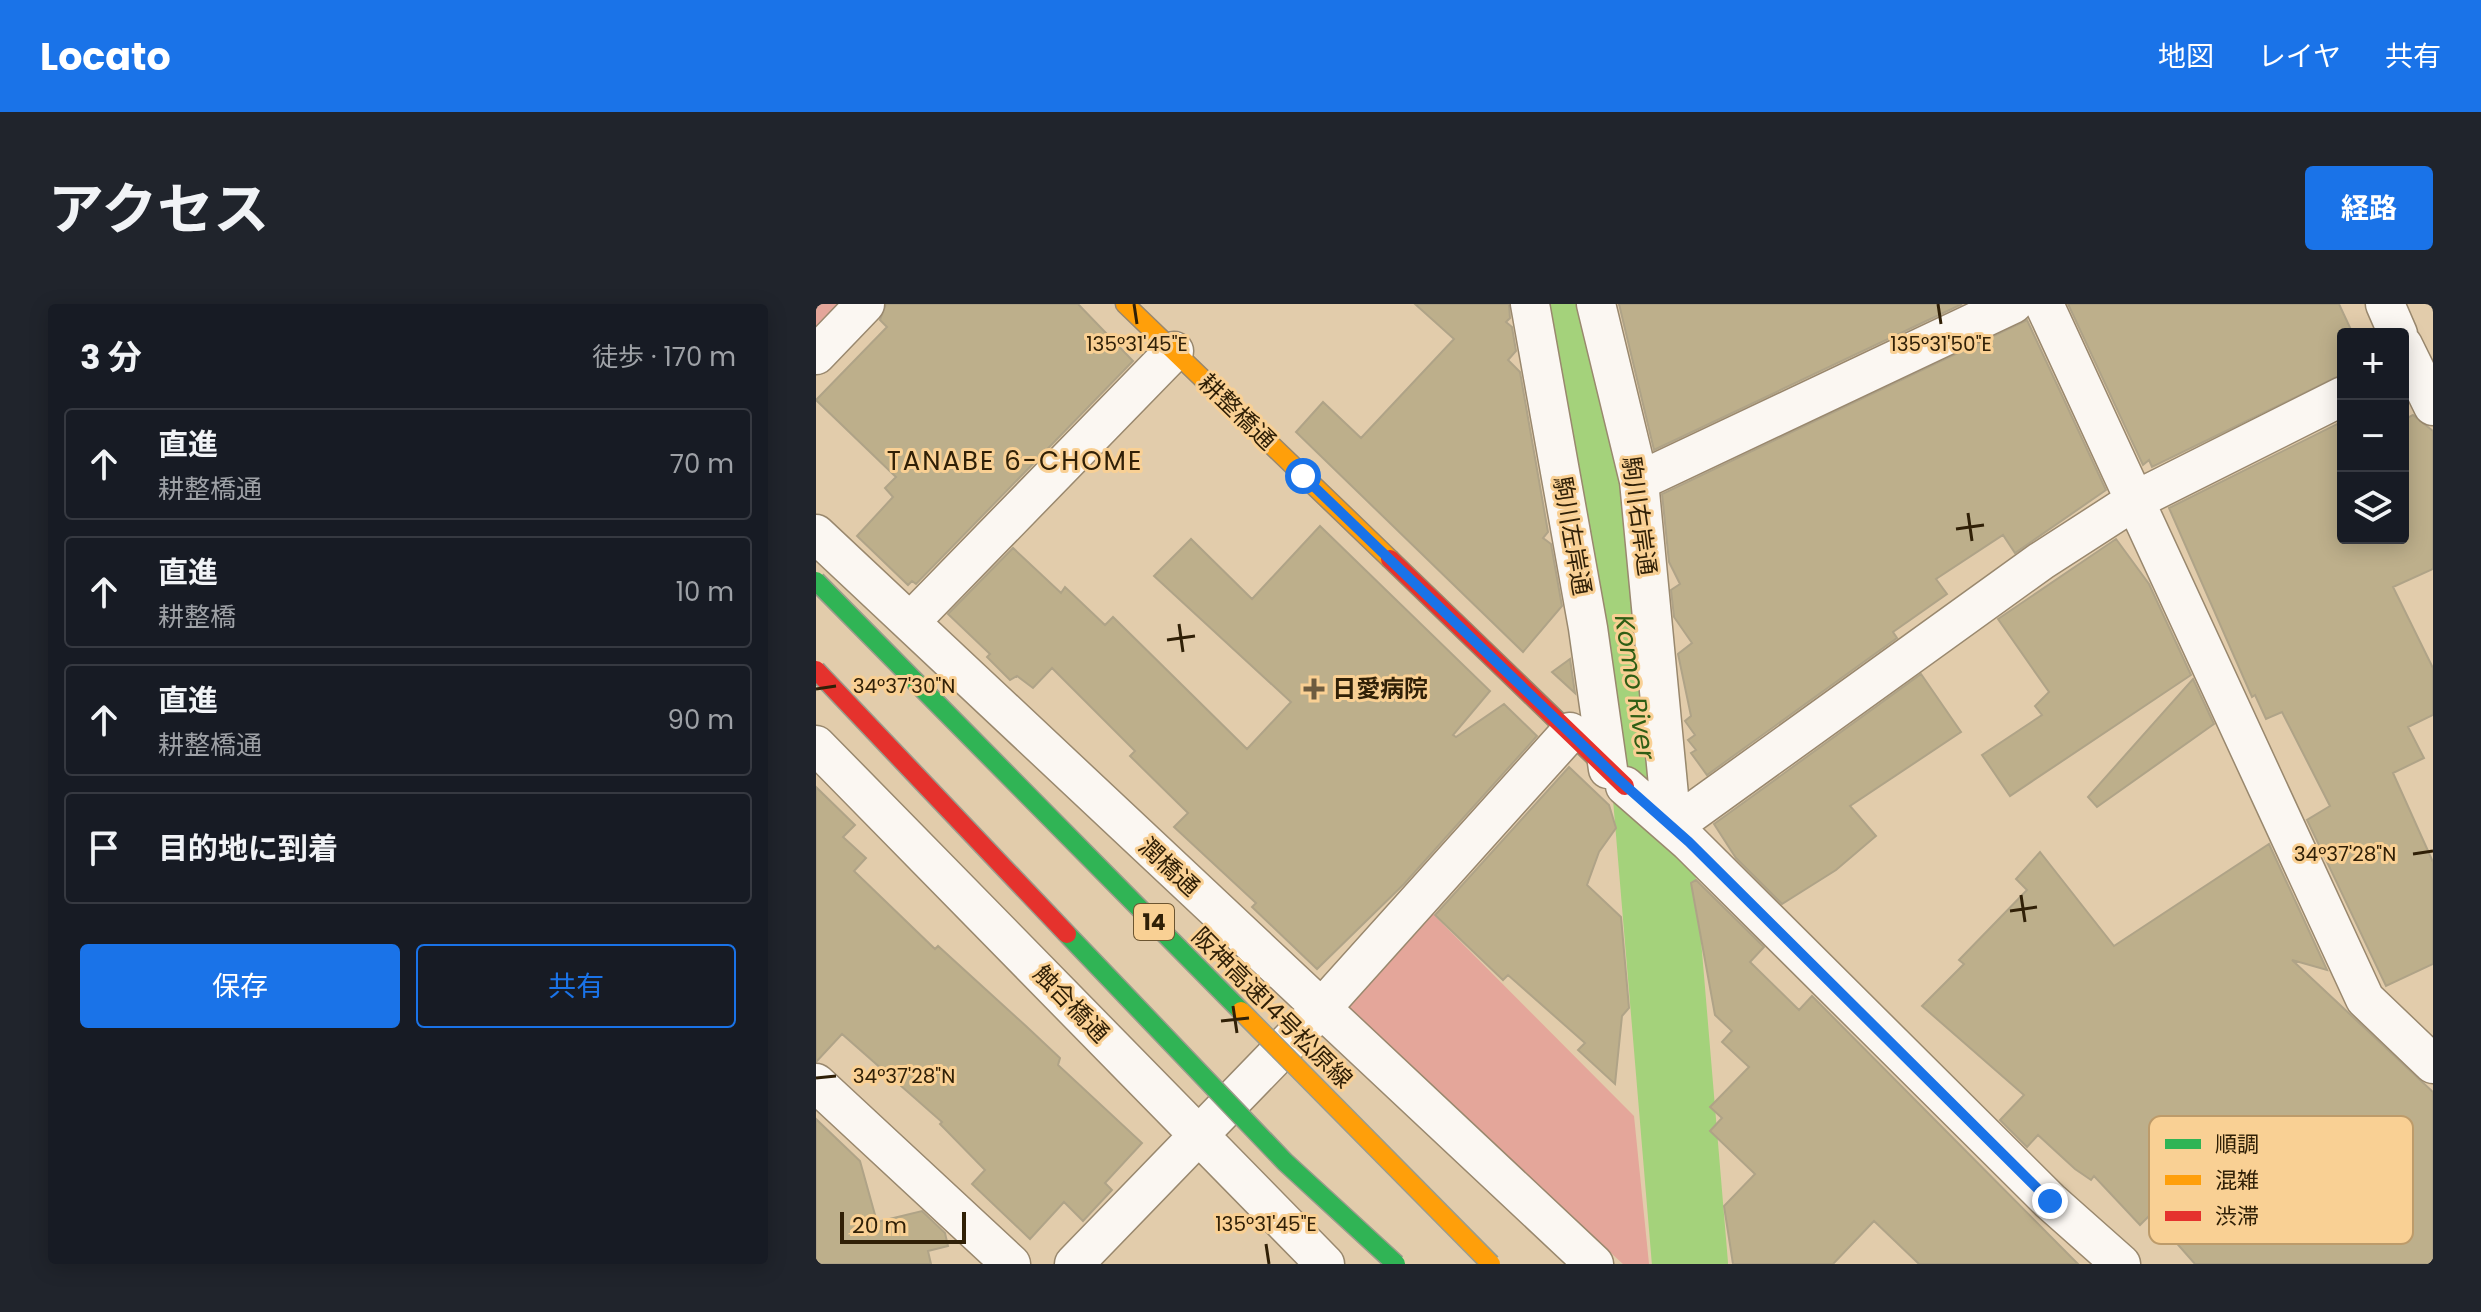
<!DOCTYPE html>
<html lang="ja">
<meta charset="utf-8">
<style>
body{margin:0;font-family:Poppins,"Noto Sans JP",sans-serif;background:#20242c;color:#f1f3f6}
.controls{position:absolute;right:24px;top:24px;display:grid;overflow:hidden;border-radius:8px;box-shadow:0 4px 20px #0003}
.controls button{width:72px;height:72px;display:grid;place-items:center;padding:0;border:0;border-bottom:2px solid #363941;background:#171b24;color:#f1f3f6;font:40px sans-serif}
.scale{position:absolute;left:24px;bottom:20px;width:126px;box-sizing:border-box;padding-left:8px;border:4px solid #302007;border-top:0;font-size:22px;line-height:28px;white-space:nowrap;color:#302007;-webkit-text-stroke:6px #f9d094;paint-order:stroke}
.stop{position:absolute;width:24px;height:24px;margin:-18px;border:6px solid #1a73e8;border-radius:50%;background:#fff}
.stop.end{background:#1a73e8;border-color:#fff;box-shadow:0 2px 8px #0008}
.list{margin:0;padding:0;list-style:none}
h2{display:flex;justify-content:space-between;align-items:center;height:104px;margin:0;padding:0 32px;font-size:34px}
h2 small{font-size:26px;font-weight:400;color:#9ea1a6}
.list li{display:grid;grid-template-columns:52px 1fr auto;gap:24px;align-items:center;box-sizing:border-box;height:112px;margin:0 16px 16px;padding:0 16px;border:2px solid #363941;border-radius:8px}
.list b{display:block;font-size:30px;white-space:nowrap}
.list p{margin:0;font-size:26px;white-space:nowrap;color:#9ea1a6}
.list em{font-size:26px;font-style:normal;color:#9ea1a6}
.actions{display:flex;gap:16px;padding:24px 32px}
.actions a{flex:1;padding:18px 0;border:2px solid #1a73e8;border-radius:8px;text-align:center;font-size:28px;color:#1a73e8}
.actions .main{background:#1a73e8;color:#fff}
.icon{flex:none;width:44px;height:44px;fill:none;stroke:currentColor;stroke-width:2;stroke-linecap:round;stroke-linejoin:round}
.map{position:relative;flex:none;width:1617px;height:960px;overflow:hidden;border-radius:8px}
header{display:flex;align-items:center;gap:48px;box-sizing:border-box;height:112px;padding:0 40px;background:#1a73e8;color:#fff}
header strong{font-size:38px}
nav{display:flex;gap:44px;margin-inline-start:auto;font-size:28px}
.intro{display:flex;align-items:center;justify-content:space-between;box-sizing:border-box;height:192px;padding:0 48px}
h1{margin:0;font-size:56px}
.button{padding:20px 36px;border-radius:8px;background:#1a73e8;color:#fff;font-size:28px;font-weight:700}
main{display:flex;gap:48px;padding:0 48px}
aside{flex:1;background:#171b24;border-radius:8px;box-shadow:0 4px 20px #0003}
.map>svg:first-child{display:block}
</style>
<header>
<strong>Locato</strong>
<nav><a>地図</a><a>レイヤ</a><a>共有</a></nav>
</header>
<div class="intro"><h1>アクセス</h1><a class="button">経路</a></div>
<main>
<aside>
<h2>3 分<small>徒歩 · 170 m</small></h2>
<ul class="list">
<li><svg class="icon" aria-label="ahead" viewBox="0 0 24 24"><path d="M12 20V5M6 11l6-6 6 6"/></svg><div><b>直進</b><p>耕整橋通</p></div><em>70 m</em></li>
<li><svg class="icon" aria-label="ahead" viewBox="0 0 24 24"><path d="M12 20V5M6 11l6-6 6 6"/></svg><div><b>直進</b><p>耕整橋</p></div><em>10 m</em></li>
<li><svg class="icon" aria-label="ahead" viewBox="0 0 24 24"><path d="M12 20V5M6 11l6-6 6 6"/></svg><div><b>直進</b><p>耕整橋通</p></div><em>90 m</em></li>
<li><svg class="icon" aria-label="arrive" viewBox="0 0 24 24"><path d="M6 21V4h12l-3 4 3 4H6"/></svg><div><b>目的地に到着</b></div></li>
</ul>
<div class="actions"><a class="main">保存</a><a>共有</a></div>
</aside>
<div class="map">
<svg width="1617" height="960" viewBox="0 0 1617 960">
<rect width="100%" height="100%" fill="#e2ccab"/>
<path fill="#e4a69a" d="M0,0H29L0,30Z
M617,610L818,812L833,960H807L528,705Z"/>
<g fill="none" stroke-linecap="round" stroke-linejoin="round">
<path stroke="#a4d27b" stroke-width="76" d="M755,0L832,458L874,960"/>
</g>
<path fill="#bdaf8b" stroke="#afa387" stroke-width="2" d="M70,0H262L317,57L100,280L96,277L92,281L41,232L77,193L69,184L80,173L0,96L71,23L64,16Z
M599,0H693L694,14L690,18L696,23L700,47L692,56L704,68L732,228L727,234L735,240L746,302L707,348L480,128L507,98L545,134L638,35Z
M803,0H1146L838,146Z
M1252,0H1523L1537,30H1527V70L1336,163L1333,156L1327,161Z
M1211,16L1290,186L1199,249L1187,231L1120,275L1131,290L1077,328L1081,334L891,471L875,449L880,446L872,436L879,431L869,417L875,412L862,350L876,339L858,313L855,286L864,280L853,258L846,190Z
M1597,111L1617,127V265L1577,283L1617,364V411L1592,423L1608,454L1577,469L1617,558V660L1570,682L1491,516L1514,502L1466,408L1450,415L1439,391L1436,393L1353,204L1527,117V234H1587V116Z
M504,222L674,387L637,431L640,433L688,400L721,432L588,580L501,665L436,603L440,599L358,523L372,509L314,452L319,447L236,364L217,384L201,372L194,376L171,353L174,350L132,310L197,244L245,289L249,283L289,321L297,313L431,445L475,398L338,272L375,235L436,295Z
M1300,235L1333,280L1375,371L1194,492L1166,451L1226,411L1219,402L1233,388L1182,315Z
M754,355L759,389L736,368Z
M1105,370L1145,428L1034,502L1060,532L1020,566L966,600L920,554L898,520Z
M1377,375L1398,420L1281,503L1272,493Z
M753,463L793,501L800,524L783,548L771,581L805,613L813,704L806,712L799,780L762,746L769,739L692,671L687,676L619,611Z
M0,483L39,521L27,533L50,554L38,567L119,645L122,642L211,723L244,754L242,761L326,839L289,879L296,886L267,917L248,898L214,935L156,880L169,866L124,820L126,818L26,730L0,758Z
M1453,540L1511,666L1476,656L1617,788V960H1379L1335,910L1324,921L1278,872L1275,876L1259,865L1222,831L1211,843L1184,816L1208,791L1106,702L1148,660L1143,656L1211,586L1200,575L1224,548L1298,642Z
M880,576L948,643L934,658L983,706L996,692L1262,960H1103L1058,917L1017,960H917L908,902L939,870L894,827L906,814L894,803L933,763L906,738L916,727L899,711L875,579Z
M0,815L44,857L61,918L106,907L129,929L132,942L112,947L115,960H0Z"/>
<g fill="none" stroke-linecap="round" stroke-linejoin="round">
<g stroke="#99886e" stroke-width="41">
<path id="street" d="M714,0L772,324L792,465
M780,0L823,177L856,523
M1228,0L1549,695L1617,760
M1569,0L1582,30
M1587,41L1617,102
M0,51L49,0
M823,177L1197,0
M0,230L778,960
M94,318L358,47
M0,441L509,960
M809,482L873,538L1234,897L1305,960
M856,523L1225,257L1318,197L1527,92
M0,779L195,960
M258,960L504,706L754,428"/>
</g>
<g stroke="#99886e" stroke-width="21">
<path id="slow" d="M309,0L574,255"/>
</g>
<g stroke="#99886e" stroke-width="21">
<path id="jam" d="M574,255L809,482"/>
</g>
<use href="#street" stroke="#fbf7f2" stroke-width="38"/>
<use href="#slow" stroke="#ff9f0a" stroke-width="18"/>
<use href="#jam" stroke="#e5322d" stroke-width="18"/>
<g stroke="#9b9c8c" stroke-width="21" stroke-linecap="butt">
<path id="fast-bridge" d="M0,277L425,707
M251,630L469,858L580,960"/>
</g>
<g stroke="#9b9c8c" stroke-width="21" stroke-linecap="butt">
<path id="slow-bridge" d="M425,707L675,960"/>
</g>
<g stroke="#9b9c8c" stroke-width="21" stroke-linecap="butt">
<path id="jam-bridge" d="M0,366L251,630"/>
</g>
<use href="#fast-bridge" stroke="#30b455" stroke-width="18"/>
<use href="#slow-bridge" stroke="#ff9f0a" stroke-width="18"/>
<use href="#jam-bridge" stroke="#e5322d" stroke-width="18"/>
</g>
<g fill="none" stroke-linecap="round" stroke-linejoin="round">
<path stroke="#1a73e8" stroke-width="10" d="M487,172L803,476L873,538L1234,897"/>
</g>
<path fill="none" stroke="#302007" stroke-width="3" d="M318,0L321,20M1122,0L1125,20M1152,209L1156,237M1140,225L1168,221M363,320L367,348M351,336L379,332M0,385L20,382M1597,550L1617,547M1205,591L1209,618M1194,607L1221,603M417,702L421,729M405,717L433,714M0,774L20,772M450,940L453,960"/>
<path fill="#6e5c40" stroke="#f9d094" stroke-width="3" d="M494 373h8v8h8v8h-8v8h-8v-8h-8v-8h8z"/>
<g text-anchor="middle" stroke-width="6" stroke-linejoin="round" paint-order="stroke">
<rect fill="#f9d094" stroke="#6c5531" stroke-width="2" x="318" y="600" width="40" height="36" rx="6"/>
<g font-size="22" font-weight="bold" fill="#302007">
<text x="338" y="626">14</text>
</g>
<g font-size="24" fill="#302007" stroke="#f9d094">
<text transform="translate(421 108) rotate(44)" y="8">耕整橋通</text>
<text transform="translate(823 212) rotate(82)" y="8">駒川右岸通</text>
<text transform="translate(756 232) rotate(80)" y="8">駒川左岸通</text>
<text transform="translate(353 563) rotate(43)" y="8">潤橋通</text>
<text transform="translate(255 700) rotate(46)" y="8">触合橋通</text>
<text transform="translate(456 704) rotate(45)" y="8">阪神高速14号松原線</text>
</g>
<g font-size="24" font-weight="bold" fill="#302007" stroke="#f9d094" text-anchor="start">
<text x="516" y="393">日愛病院</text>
</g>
<g font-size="26" letter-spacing="2" fill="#302007" stroke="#f9d094">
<text x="199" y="166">TANABE 6-CHOME</text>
</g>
<g font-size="26" font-style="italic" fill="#2f5e15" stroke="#f9d094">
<text transform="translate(819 383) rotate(81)" y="9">Komo River</text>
</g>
</g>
<rect x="1333" y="812" width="264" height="128" rx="12" fill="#f9d094" stroke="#bd9b6a" stroke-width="2"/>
<rect x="1349" y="835" width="36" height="10" fill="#30b455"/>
<rect x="1349" y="871" width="36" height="10" fill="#ff9f0a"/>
<rect x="1349" y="907" width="36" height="10" fill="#e5322d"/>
<g font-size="22" fill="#302007">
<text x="1399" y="848">順調</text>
<text x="1399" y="884">混雑</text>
<text x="1399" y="920">渋滞</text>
</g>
<g font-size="20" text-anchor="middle" fill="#302007" stroke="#f9d094" stroke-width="6" stroke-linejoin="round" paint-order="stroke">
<text x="321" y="47">135°31'45"E</text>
<text x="1125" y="47">135°31'50"E</text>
<text x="88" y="389">34°37'30"N</text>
<text x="1529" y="557">34°37'28"N</text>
<text x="88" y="779">34°37'28"N</text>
<text x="450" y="927">135°31'45"E</text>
</g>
</svg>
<div class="controls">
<button>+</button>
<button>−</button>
<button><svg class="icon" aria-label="layers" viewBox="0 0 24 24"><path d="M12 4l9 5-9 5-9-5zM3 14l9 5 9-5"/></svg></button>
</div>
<div class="scale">20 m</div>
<div class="stop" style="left:487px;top:172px"></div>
<div class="stop end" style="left:1234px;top:897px"></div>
</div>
</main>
